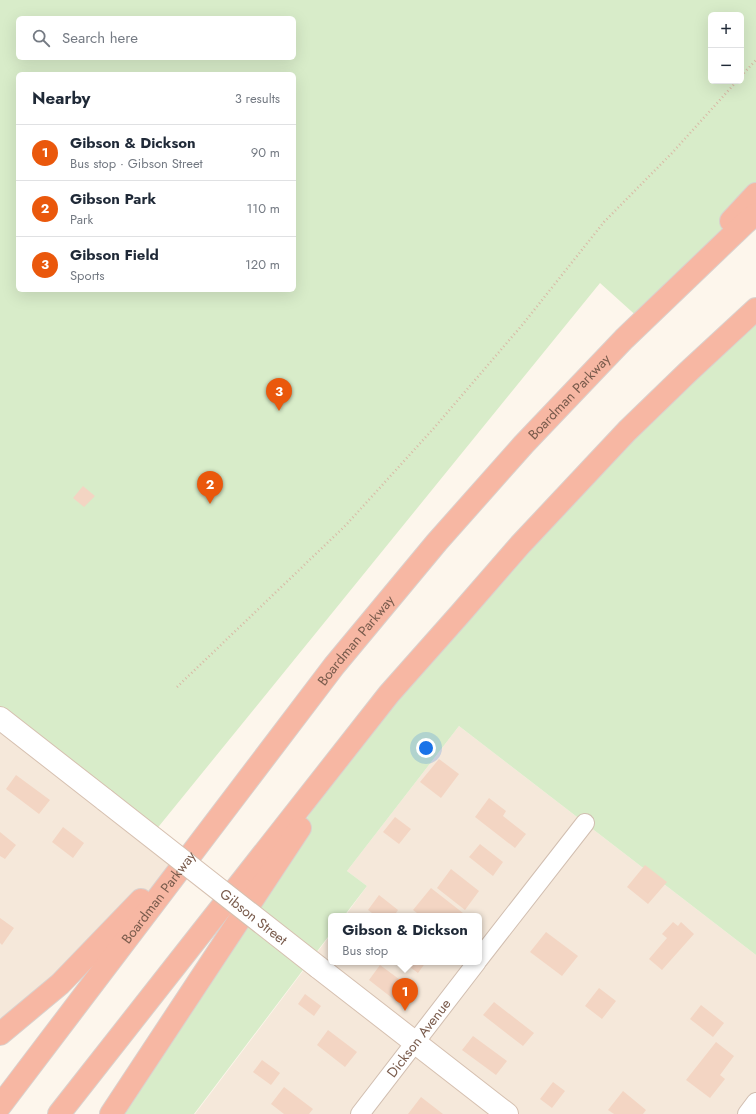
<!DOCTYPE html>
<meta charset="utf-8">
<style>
body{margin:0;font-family:Jost,sans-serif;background:#f2f2f3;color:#1f2937}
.controls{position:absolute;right:12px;top:12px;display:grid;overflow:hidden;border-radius:6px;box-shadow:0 4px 16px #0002}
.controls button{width:36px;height:36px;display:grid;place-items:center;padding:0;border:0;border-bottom:1px solid #e0e1e3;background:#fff;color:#1f2937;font:20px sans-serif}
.you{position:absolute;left:426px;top:748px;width:14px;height:14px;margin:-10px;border:3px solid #fff;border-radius:50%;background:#1a73e8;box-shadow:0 0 0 6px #1a73e833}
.badge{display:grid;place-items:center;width:26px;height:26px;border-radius:50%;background:#ea580c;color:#fff;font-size:13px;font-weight:700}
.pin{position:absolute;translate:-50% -33px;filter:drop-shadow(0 1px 2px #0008)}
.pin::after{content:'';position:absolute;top:21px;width:14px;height:12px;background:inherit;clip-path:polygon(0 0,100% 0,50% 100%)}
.popup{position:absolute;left:328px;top:913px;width:154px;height:52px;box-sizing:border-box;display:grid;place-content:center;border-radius:6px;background:#fff;filter:drop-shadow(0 1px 3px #0005);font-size:13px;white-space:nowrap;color:#747a83}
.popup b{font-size:15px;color:#1f2937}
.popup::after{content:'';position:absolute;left:50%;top:100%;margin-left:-8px;border:8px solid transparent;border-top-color:#fff}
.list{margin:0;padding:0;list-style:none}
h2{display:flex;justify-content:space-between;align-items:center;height:52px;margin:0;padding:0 16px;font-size:17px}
h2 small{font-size:13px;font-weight:400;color:#747a83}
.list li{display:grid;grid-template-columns:26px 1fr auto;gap:12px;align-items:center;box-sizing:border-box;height:56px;padding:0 16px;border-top:1px solid #e0e1e3}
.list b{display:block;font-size:15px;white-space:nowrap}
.list p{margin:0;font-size:13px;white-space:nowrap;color:#747a83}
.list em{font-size:13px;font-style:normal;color:#747a83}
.icon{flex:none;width:22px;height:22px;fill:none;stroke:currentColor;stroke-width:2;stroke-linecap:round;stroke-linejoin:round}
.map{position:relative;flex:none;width:756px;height:1114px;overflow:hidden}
.search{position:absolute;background:#fff;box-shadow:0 4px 16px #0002;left:16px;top:16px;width:280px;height:44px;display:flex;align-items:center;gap:10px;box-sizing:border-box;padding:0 14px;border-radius:6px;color:#747a83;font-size:15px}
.panel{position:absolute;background:#fff;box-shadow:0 4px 16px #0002;left:16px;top:72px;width:280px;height:220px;border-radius:6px}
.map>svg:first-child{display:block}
</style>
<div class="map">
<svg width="756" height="1114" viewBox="0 0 756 1114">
<rect width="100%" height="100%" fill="#fdf6ec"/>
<path fill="#f5e8da" d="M0,718L180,860L60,984L0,1034Z
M459,726L756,955V1102L747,1114H195L331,934V962H479V916H345L367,886L347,871Z"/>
<path fill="#d8ecc9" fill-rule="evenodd" d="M0,0H756V214L641,320L600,283L151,836L0,718ZM711,15H741V81H711ZM18,18H294V58H18ZM18,74H294V290H18Z
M756,309V955L459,726L347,871L367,886L344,916H331V933L194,1114H111L389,694Z"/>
<path fill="#f3d5c3" d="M83,486L95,496L84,507L73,498Z
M439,759L459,774L441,798L420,782Z
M16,775L50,800L39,814L6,789Z
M489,798L506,811L503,816L526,834L515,848L475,817Z
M395,817L411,829L399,844L383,832Z
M63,827L84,843L73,858L52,842Z
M0,832L16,845L5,859L0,856Z
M480,844L503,862L493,876L469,857Z
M645,865L667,882L648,904L627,887Z
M451,869L479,891L465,910L437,888Z
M431,888L463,913L461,916H421L413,910Z
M379,895L398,910L394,916H376L368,910Z
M0,918L14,928L2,945L0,943Z
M673,922L678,926L681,922L694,934L662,970L649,959L667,938L662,934Z
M546,932L578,956L562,976L530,952Z
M403,962H426L418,973Z
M380,965L407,985L396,1001L369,980Z
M599,988L616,1001L602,1019L585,1006Z
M305,994L321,1006L314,1016L298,1004Z
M494,1002L534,1033L523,1046L483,1015Z
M701,1005L724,1023L713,1037L690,1019Z
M328,1030L357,1052L345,1067L317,1045Z
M473,1036L507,1061L496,1075L462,1050Z
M716,1042L734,1056L720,1075L725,1079L710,1098L686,1080Z
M262,1060L280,1073L271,1085L253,1072Z
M553,1082L565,1091L552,1108L540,1099Z
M284,1087L313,1109L309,1114H284L271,1104Z
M623,1091L646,1110L643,1114H614L608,1110Z
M421,1097L443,1114H408Z"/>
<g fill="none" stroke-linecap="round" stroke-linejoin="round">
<g stroke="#d1beb0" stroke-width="20">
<g id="street">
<path d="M479,959L585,823"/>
<path id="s1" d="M360,1114L477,962"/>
<path d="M747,1114L756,1102"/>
</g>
</g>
<g stroke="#d6c0b0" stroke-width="24">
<path id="secondary" d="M0,718L105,800
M318,967L507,1114"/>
</g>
<g stroke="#dad1cd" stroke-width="24">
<g id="highway">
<path d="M731,221L756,194"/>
<path d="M0,1034L60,984L141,900"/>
<path id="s2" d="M0,1106L334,666L437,542L524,444L624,339L744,224L756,214"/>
<path d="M59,1114L389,694L460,614L520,545L627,431L688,372L756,309"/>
<path d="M111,1114L300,828"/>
</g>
</g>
<path stroke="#d9b8a5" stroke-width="2.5" stroke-dasharray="1 3" stroke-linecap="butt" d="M741,76L756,60
M177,687L346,525L434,428L523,324L604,222L672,153L737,81"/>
<use href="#street" stroke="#fff" stroke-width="18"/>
<use href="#secondary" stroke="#fff" stroke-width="22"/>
<use href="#highway" stroke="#f7b7a3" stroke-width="22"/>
<g stroke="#d6c0b0" stroke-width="24" stroke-linecap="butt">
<g id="secondary-bridge">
<path id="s3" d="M105,800L318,967"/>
</g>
</g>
<use href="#secondary-bridge" stroke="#fff" stroke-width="22"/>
</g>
<g text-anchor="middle" stroke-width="3.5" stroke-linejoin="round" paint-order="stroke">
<g font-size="14" fill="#7a5c4d" stroke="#fffaf3">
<text dy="5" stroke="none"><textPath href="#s2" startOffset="910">Boardman Parkway</textPath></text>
<text dy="5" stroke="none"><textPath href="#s2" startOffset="586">Boardman Parkway</textPath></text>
<text dy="5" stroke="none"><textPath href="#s2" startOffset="262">Boardman Parkway</textPath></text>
<text dy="5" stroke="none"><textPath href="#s3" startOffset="189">Gibson Street</textPath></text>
<text dy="5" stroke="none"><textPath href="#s1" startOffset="96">Dickson Avenue</textPath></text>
</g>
</g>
</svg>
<div class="controls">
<button>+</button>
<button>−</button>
</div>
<div class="you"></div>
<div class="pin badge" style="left:405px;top:1011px">1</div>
<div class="popup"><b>Gibson &amp; Dickson</b>Bus stop</div>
<div class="pin badge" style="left:210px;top:504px">2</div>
<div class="pin badge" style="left:279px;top:411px">3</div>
<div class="search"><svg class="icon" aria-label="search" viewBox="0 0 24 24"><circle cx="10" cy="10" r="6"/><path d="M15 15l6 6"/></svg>Search here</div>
<section class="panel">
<h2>Nearby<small>3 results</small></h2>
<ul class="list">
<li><span class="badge">1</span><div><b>Gibson &amp; Dickson</b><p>Bus stop · Gibson Street</p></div><em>90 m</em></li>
<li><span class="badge">2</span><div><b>Gibson Park</b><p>Park</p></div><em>110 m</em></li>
<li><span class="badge">3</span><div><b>Gibson Field</b><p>Sports</p></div><em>120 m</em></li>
</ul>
</section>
</div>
